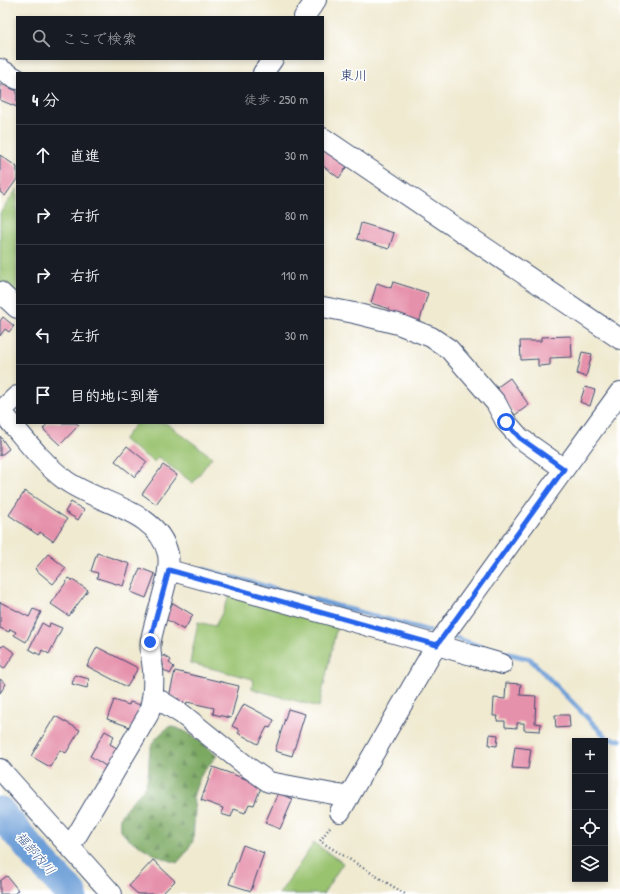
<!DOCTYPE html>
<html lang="ja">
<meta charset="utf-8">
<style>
body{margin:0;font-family:"Patrick Hand","Klee One",sans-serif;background:#20242c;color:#f1f3f6}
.controls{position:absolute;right:12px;bottom:12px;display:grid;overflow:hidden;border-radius:0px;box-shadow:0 2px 6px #0003}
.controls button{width:36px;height:36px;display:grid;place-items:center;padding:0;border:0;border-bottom:1px solid #363941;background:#171b24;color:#f1f3f6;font:20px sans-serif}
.stop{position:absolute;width:12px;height:12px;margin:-9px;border:3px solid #2563eb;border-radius:50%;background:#fff}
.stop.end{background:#2563eb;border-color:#fff;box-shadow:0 1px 4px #0008}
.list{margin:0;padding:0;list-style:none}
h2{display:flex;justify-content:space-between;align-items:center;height:52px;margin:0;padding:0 16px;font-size:17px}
h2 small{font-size:13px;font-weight:400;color:#9ea1a6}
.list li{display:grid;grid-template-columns:26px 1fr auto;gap:12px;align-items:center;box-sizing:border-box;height:60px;padding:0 16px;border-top:1px solid #363941}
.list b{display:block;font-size:15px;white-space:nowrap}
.list em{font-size:13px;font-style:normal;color:#9ea1a6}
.icon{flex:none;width:22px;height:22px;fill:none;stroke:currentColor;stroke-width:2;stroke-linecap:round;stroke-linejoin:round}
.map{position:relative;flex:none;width:620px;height:894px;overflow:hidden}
.search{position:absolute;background:#171b24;box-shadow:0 2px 6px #0003;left:16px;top:16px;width:308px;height:44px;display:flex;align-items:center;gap:10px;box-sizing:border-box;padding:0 14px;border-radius:0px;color:#9ea1a6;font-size:15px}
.panel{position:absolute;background:#171b24;box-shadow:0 2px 6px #0003;left:16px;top:72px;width:308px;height:352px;border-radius:0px}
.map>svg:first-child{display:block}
</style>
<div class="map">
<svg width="620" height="894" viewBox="0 0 620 894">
<defs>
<pattern id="forest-firs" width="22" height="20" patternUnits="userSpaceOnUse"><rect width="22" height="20" fill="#7ba962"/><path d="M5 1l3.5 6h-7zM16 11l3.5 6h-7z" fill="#648a54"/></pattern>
</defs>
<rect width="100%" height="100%" fill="#fff"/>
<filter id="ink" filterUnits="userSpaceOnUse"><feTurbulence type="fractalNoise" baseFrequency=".025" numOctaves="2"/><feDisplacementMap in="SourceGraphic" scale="8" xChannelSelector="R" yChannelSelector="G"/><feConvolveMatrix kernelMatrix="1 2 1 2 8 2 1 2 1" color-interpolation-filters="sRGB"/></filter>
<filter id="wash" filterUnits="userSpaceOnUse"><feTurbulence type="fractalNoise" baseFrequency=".012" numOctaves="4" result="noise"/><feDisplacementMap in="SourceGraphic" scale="16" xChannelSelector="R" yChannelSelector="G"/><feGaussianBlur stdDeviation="0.9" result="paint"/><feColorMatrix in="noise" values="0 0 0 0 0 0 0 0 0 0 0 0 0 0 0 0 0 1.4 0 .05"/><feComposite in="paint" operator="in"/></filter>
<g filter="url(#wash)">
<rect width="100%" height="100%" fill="#f0ead1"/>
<path fill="#9ac36f" stroke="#5a7966" d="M17,189V296L0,282V213Z
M136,423H166L212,457L193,483L158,457L154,462L123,440Z
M230,594L337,626L319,707L252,689L253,679L190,663L198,622L215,626L222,613Z
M314,843L343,863L323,894H279Z"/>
<path fill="url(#forest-firs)" stroke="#4b6c60" d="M170,726C190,731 202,742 217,756L205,769L199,779L193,797L195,810L193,841L184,855L177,863L157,856L128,839L120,830C120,826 119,821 120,818C123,807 139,797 145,786C151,773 147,759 151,747C154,738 163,732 170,726Z"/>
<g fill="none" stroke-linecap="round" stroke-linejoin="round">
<path stroke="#6c9ed7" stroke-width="5" d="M202,569L429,631
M456,638L485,648L530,659L608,739L620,740"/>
<path stroke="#6c9ed7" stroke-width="31" d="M0,812L38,858L72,894"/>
</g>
<g id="blocks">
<path fill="#e691ac" d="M1,84L17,91V107L0,100Z
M323,148L348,165L339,178L323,166Z
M0,155L17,167V179L5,196L0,192Z
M361,223L394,233L389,249L357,239Z
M393,282L428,293L419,323L388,314L389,309L371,303L377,283L391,288Z
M3,317L14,326L9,332L5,329L0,336V321Z
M571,336L572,357L550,358V365L538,366V359L521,360L520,341H541V337Z
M582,352L592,354L586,377L577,374Z
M510,378L529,405L515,415L496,388Z
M585,387L595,390L590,406L580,402Z
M48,423H76L79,425L60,445L43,429Z
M0,436L9,449L0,456Z
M127,446L147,462L135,477L115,461Z
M163,465L177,475L156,504L142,494Z
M25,491L67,519L53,541L40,532L38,535L9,515Z
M71,502L84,510L78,520L65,512Z
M97,553L130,564L123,586L97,578L98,573L91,571Z
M48,554L66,568L53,584L35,569Z
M140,568L155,574L146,598L131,592Z
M69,578L88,590L69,616L51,604Z
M0,602L29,617L33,609L41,612L26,642L14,635L16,632L10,629L9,632L0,628Z
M173,603L193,615L184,630L164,618Z
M42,623L49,627L50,623L62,628L49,654L42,650L40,655L29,649Z
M4,645L15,653L4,669L0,666V646L2,647Z
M97,647L138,668L127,687L87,666Z
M164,655L171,660L169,663L174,667L170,674L161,668L164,665L159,662Z
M175,671L239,686L231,718L213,714L214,708L187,702L186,705L177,703L179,699L169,697Z
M75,675L89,679L87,688L72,684Z
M0,679L6,684L0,693Z
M506,683L521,684L520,695L536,696L535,723L541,724L540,731L524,730V723H517V728L505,727V721H497L498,716H493L494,698L505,699Z
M114,700L129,705L130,702L141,705L133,728L107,719Z
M244,704L274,720L270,728L267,727L258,744L238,733L240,730L232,726Z
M288,709L305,714L292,756L275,751Z
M555,715H569L570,727L556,728Z
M55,716L80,730L66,753L60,750L50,767L31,756Z
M105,731L114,736L110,744L120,750L109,768L90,756Z
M490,734L498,735L497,746L489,745Z
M515,747L531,749L528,769L512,768Z
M213,767L262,785L254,805L249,804L245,813L234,809L231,817L221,814L223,808L201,800Z
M278,793L293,799L280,829L265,823Z
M243,845L264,853L251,891L229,884Z
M153,860L175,881L162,894H138L129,886Z
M7,876L18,890L14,894H0V881Z"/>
</g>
</g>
<g filter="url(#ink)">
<use href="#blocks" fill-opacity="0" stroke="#3b4b6f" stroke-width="1"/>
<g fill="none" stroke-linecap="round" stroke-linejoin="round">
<g stroke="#3b4b6f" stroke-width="22">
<path id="minor" d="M304,17L316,0
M0,69L17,79
M263,73L273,59
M323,138L620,339
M0,292L17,308
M323,307L354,313L398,324L431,337L449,349L496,403L506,422L520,438L564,469
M1,411C21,434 41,462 65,480C97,504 158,509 168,554C172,576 155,616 151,640C149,649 152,660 153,670C154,687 153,698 148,715L70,847
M0,412L17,396
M169,570L437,645L502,664
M153,696L182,714L249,768L269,782L349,797
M0,769L112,894
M340,812L434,649L620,392"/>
</g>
<path stroke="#3b4b6f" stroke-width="2.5" stroke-dasharray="1 3" stroke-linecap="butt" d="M330,827L320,841L405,894"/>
<use href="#minor" stroke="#fff" stroke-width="20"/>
</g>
</g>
<g fill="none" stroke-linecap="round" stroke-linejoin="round" filter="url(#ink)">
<path stroke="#2563eb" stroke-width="5" d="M150,642L154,625L169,570L437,645L564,469L520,438L506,422"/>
</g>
<g text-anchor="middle" stroke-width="3" stroke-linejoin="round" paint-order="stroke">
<g font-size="13" font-style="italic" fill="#3b5b8e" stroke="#fff">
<text transform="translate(36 853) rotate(49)" y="5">福部内川</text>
</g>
<g font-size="14" fill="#1b2f5e" stroke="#fff">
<text x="354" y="80">東川</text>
</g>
</g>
</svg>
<div class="controls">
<button>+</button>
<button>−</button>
<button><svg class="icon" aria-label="locate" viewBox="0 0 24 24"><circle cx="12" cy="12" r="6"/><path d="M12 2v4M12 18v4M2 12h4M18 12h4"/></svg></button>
<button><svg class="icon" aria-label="layers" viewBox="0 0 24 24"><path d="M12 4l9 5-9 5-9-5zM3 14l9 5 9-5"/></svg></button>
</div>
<div class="stop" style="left:506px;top:422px"></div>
<div class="stop end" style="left:150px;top:642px"></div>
<div class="search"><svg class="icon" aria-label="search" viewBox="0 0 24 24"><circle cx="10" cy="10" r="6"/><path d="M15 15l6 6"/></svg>ここで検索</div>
<section class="panel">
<h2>4 分<small>徒歩 · 250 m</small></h2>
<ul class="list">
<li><svg class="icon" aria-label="ahead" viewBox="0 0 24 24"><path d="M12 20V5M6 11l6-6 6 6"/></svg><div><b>直進</b></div><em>30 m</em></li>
<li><svg class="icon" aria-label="right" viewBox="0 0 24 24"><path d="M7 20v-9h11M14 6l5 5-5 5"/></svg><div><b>右折</b></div><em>80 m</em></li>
<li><svg class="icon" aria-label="right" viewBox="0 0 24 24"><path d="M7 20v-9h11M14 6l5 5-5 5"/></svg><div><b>右折</b></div><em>110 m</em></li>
<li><svg class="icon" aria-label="left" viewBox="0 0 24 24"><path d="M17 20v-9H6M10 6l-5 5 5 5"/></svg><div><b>左折</b></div><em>30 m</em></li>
<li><svg class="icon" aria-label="arrive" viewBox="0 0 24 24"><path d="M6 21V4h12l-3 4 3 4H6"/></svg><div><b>目的地に到着</b></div></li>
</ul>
</section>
</div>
